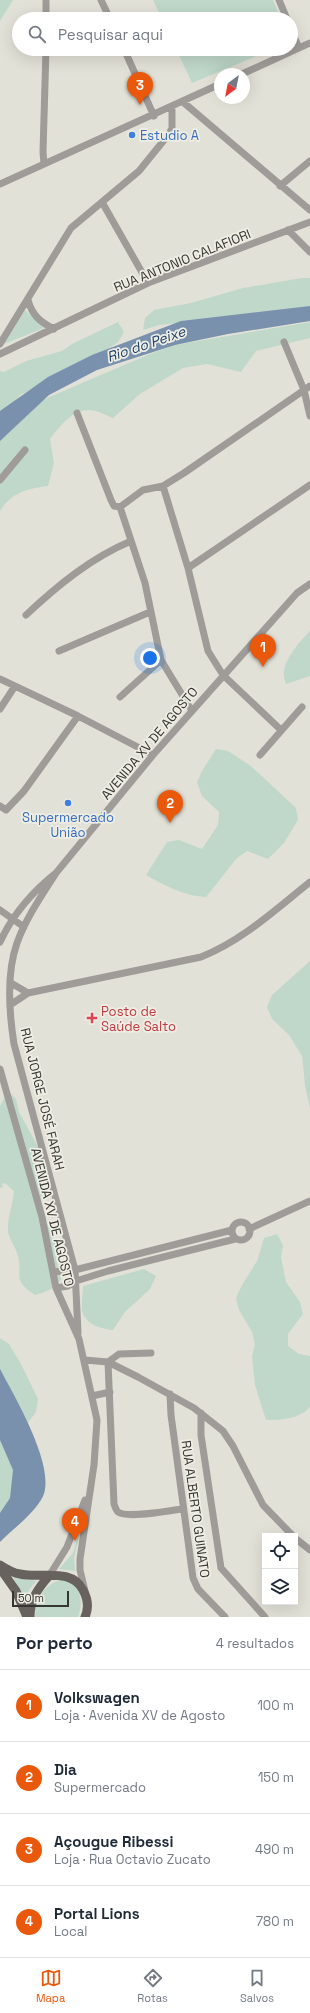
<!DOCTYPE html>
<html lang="pt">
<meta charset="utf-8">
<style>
body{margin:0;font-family:"Space Grotesk",sans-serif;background:#f2f2f3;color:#1f2937}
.controls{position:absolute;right:12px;bottom:12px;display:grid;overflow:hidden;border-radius:0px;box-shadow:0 4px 16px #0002}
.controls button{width:36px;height:36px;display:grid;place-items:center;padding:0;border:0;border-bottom:1px solid #e0e1e3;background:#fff;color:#1f2937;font:20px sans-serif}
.compass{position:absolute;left:214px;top:68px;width:36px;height:36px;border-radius:50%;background:#fff;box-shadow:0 4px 16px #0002;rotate:212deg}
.scale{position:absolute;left:12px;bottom:10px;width:57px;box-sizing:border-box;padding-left:4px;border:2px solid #363532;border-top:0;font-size:11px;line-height:14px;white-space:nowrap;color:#363532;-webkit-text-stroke:3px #efeee5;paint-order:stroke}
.you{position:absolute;left:150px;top:658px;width:14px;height:14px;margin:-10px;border:3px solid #fff;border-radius:50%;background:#1a73e8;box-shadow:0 0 0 6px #1a73e833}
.badge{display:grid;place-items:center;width:26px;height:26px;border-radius:50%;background:#ea580c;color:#fff;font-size:13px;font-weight:700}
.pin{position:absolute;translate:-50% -33px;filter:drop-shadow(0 1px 2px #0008)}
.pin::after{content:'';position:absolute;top:21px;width:14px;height:12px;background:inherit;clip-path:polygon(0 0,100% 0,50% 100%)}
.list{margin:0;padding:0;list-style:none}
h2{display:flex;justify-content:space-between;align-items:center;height:52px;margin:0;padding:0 16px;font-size:17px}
h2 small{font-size:13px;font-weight:400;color:#747a83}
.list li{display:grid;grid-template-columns:26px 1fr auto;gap:12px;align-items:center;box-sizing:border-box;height:72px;padding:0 16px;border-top:1px solid #e0e1e3}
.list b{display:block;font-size:15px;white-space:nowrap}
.list p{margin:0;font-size:13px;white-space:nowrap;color:#747a83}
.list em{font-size:13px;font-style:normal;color:#747a83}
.icon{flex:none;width:22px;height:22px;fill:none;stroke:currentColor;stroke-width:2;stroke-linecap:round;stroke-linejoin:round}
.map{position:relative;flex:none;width:310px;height:1617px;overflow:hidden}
.search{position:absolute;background:#fff;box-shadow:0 4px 16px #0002;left:12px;right:12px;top:12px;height:44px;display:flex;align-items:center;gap:10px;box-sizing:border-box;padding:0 14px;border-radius:22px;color:#747a83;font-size:15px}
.sheet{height:340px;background:#fff}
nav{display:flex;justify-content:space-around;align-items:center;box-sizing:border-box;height:56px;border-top:1px solid #e0e1e3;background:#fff;font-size:11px;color:#747a83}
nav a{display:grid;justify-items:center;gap:2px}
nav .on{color:#ea580c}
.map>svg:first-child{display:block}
</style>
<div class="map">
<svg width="310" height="1617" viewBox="0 0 310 1617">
<rect width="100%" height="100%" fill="#e2e1d7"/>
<path fill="#bfd8ca" d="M0,0H13L0,21Z
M153,0H273L281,19H162Z
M176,49H273L192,83Z
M302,278H310V309L159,325L143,330L145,318L154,310L191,303L243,288Z
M25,310L44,328L4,344Z
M118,322L124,332L118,342L108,349L20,395L0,418V371L4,372L26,361L62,351L72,344Z
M310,322V338L256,351L241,372L207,364L183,368L140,394L113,418C106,415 96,410 89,410C72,410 59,427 50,439L54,463L48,486C28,488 11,493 0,511V437L35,405L47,398L150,354L175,345Z
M310,631V676L286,684C285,680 283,675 284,671C286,657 300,641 310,631Z
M216,749L228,751L251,766L296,808L298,820L284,843L268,859L247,851L237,858L206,897C185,896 165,886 146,875L167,842L179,840L202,849L218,825L219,812L202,796L197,782L202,771Z
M310,961V1109L305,1085L302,1056L289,1035L272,1019L267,1007L272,995Z
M8,1091L16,1099L19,1112L43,1156L37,1179L42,1193L41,1206L44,1218L56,1241L55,1254L61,1279C54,1289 46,1292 35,1295C9,1278 25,1275 17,1253C15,1245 9,1240 8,1231C7,1219 13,1204 14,1191L5,1183L2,1184L3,1187L0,1188V1106Z
M277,1234L283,1245L281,1257L286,1282L300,1302L303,1314L288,1334V1346L299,1354L310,1356V1407C299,1419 282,1420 266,1420L255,1385L252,1356L255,1344L252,1332L239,1310L236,1298L242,1285L257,1261L264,1238Z
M144,1269L156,1276L150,1289L125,1312L113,1330C102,1329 86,1325 82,1311C81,1304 83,1293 83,1286Z
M0,1338L9,1344L21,1364L38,1399L36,1412L27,1424L20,1471L0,1537Z
M84,1515L74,1558L75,1571L59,1569L73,1553Z
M12,1575L20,1579L36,1581L29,1590L26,1602Z
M61,1580C81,1583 84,1600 78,1617H35C36,1600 43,1585 61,1580Z"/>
<path fill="#7a91ad" d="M310,306V321L228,334L175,345L97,370L49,395L0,441V411L48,377L92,355L181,321Z
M0,1369C14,1396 60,1472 41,1500C31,1516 13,1529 0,1542V1513L10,1498L13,1470L0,1440Z"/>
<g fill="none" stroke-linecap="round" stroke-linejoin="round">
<path stroke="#9e9b98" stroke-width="7" d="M101,0L110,19
M279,0L287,19
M46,19V0
M291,30L299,48
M124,49L154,116
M242,74L310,43
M183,102L310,210
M44,164L43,152L46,49
M0,184L220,84
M280,186L310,161
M102,202L148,283
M288,230L310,252
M28,300C32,315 40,322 54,329
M284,342L304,390L310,416
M0,344L71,228L139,171L169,134L172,128V107
M0,354L148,283L310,222
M77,413L111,500L114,506L120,507L145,583L161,660L192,711
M0,480L25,450
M163,486L188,568L208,651L223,675L281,730
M120,507L143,490L163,486L184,473L310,386
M188,568L310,485
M26,615C58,585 91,558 131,541
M59,651L150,612
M0,679L78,716L153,755
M120,697L161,660
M0,709L15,686
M260,755L302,707
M0,806L6,810L24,791L78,716
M56,873C42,895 26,918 17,943C6,974 9,1012 14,1044L75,1270L78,1333
M0,910L24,927
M0,942C13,914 32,892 56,873L153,755L297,593L310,584
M11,983L28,993
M10,1005L28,993L201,957C243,940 275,910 310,882
M0,1069L42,1217L56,1288L79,1339L97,1420L94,1465L80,1559V1570L85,1591
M232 1231a9 9 0 1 1 18 0a9 9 0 1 1-18 0Z
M249,1229L310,1201
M53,1272L75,1270L232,1230
M56,1288L68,1286L76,1281L108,1271L235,1239
M85,1360L108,1362L138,1377L194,1408L223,1431L233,1446L263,1505L293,1536
M108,1362L114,1504C115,1507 116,1510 118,1512C128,1519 171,1510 183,1509
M108,1362L119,1354L151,1353
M170,1394L171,1415L193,1578L198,1589L225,1617
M92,1396L110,1392
M201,1413V1435L221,1568L265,1617
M295,1538L310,1550
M49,1576L67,1547L85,1500"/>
<path stroke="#67625d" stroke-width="9" d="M0,1565C6,1569 13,1573 20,1574C41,1579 71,1567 83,1590C88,1599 89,1608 85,1617
M0,1568L16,1591L27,1617
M30,1617C30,1600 38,1588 49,1576"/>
</g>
<g fill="#3f7fe0" stroke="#efeee5" stroke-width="1.5">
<circle cx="132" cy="135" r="4"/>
<circle cx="68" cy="803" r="4"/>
</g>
<path fill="#e0444e" stroke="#efeee5" stroke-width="1.5" d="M90 1012h4v4h4v4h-4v4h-4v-4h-4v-4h4z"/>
<g text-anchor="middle" stroke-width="3.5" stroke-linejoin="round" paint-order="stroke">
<g font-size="13" fill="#366cbe" stroke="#efeee5" text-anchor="start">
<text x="140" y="140">Estudio A</text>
<text x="68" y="822" text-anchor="middle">Supermercado<tspan x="68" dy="15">União</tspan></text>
</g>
<g font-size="13" fill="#363532" stroke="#efeee5">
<text transform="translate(182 260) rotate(-22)" y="5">RUA ANTONIO CALAFIORI</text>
<text transform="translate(149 743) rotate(-50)" y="5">AVENIDA XV DE AGOSTO</text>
<text transform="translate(43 1099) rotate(76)" y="5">RUA JORGE JOSÉ FARAH</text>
<text transform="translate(53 1217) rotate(76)" y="5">AVENIDA XV DE AGOSTO</text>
<text transform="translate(196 1509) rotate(82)" y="5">RUA ALBERTO GUINATO</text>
</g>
<g font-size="13" fill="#be3a42" stroke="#efeee5" text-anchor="start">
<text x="101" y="1016">Posto de<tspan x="101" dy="15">Saúde Salto</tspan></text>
</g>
<g font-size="14" font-style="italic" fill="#1e4068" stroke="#efeee5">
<text transform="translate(146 344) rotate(-19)" y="5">Rio do Peixe</text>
</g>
</g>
</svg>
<div class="controls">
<button><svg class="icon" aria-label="locate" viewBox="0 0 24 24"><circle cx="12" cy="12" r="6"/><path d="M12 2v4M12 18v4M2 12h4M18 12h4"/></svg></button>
<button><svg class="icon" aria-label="layers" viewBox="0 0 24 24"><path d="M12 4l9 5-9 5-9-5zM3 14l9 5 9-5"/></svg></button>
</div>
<svg class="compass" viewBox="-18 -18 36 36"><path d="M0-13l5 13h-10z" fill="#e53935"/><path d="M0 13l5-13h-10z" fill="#747a83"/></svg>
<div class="scale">50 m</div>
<div class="you"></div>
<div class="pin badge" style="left:263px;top:667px">1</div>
<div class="pin badge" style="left:170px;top:823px">2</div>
<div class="pin badge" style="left:140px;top:105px">3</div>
<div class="pin badge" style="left:75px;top:1541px">4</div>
<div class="search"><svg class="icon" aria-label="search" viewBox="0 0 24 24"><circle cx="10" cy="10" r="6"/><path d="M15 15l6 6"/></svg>Pesquisar aqui</div>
</div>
<section class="sheet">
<h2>Por perto<small>4 resultados</small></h2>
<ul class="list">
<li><span class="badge">1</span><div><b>Volkswagen</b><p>Loja · Avenida XV de Agosto</p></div><em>100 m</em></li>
<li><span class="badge">2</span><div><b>Dia</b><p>Supermercado</p></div><em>150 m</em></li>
<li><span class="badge">3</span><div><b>Açougue Ribessi</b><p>Loja · Rua Octavio Zucato</p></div><em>490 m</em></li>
<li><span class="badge">4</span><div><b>Portal Lions</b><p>Local</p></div><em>780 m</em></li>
</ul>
</section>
<nav>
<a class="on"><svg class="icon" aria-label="map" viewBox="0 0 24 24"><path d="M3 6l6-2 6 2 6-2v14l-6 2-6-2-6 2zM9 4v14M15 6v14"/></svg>Mapa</a>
<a><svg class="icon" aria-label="directions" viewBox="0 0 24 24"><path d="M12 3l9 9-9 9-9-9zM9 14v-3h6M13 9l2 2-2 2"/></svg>Rotas</a>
<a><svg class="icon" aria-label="saved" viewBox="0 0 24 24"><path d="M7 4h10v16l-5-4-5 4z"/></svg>Salvos</a>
</nav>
